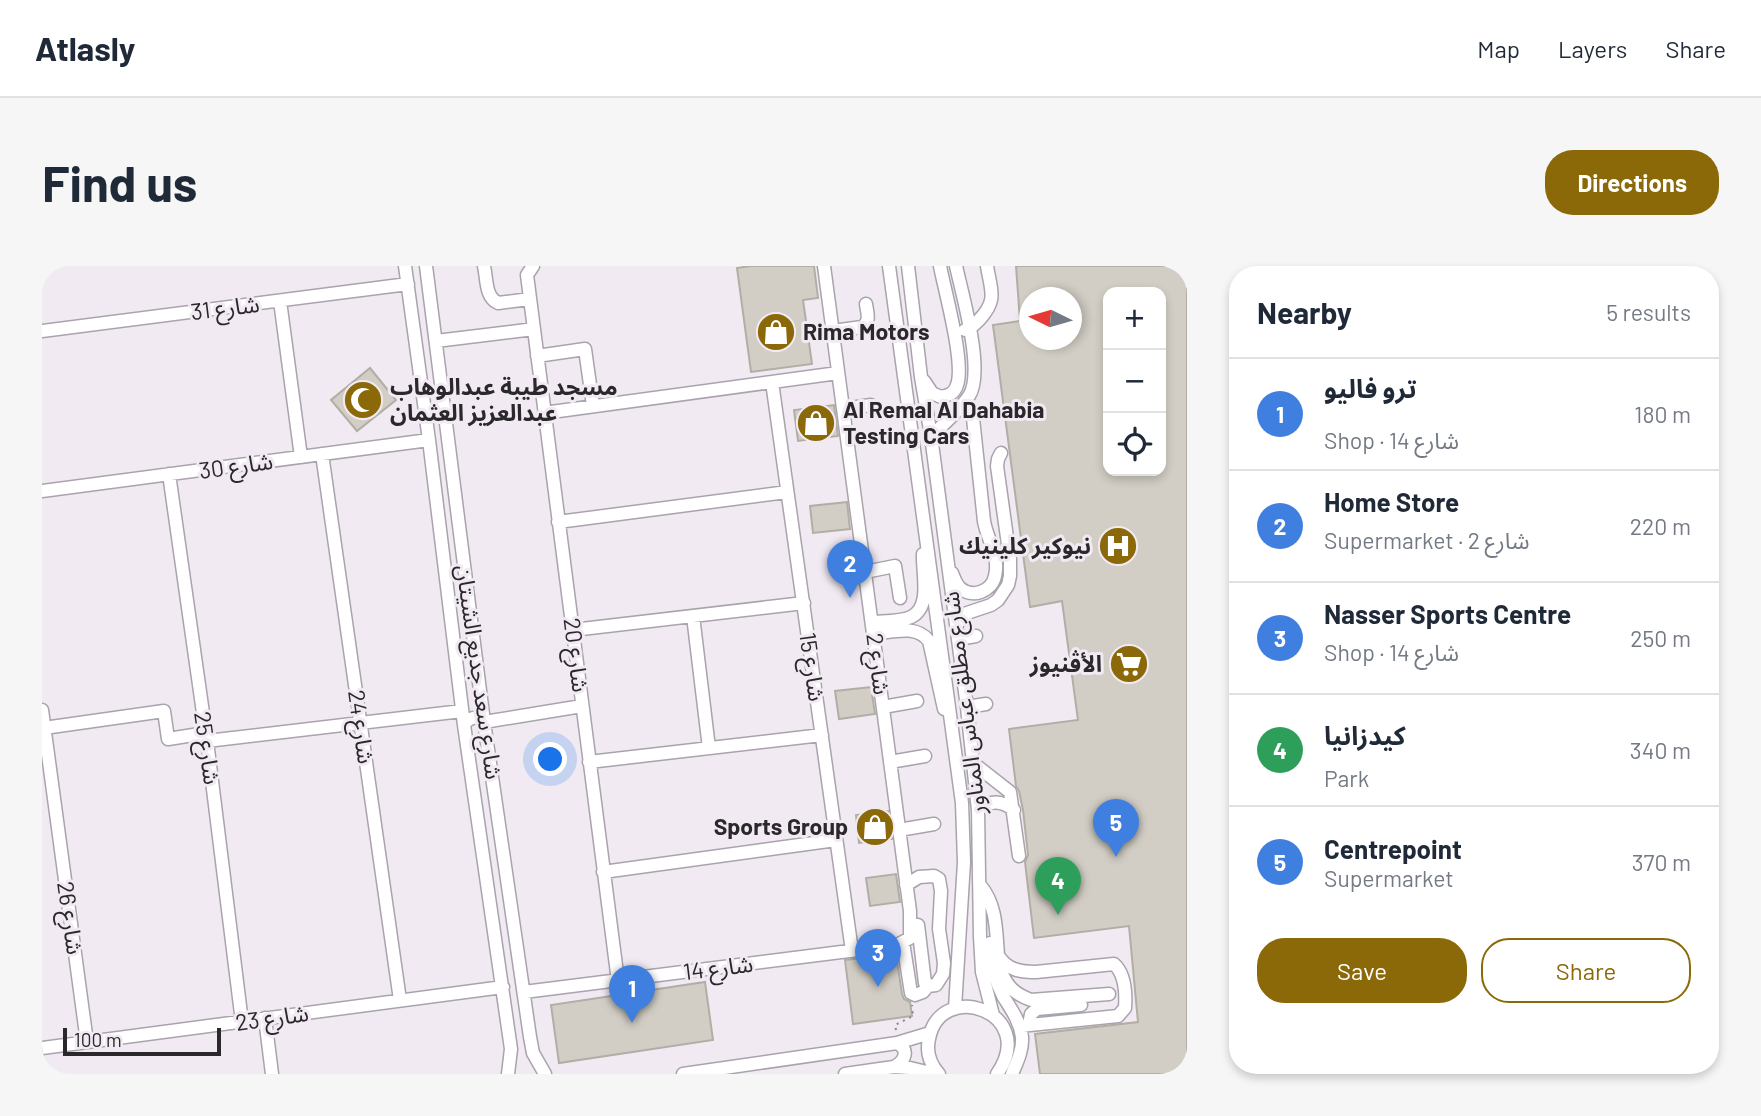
<!DOCTYPE html>
<meta charset="utf-8">
<style>
body{margin:0;font-family:Barlow,"Noto Sans Arabic",sans-serif;background:#f6f6f7;color:#1f2937}
.controls{position:absolute;right:21px;top:21px;display:grid;overflow:hidden;border-radius:14px;box-shadow:0 4px 10px #0003}
.controls button{width:63px;height:63px;display:grid;place-items:center;padding:0;border:0;border-bottom:2px solid #e0e1e3;background:#fff;color:#1f2937;font:35px sans-serif}
.compass{position:absolute;left:977px;top:21px;width:63px;height:63px;border-radius:50%;background:#fff;box-shadow:0 4px 10px #0003;rotate:275deg}
.scale{position:absolute;left:21px;bottom:18px;width:158px;box-sizing:border-box;padding-left:7px;border:4px solid #2b282c;border-top:0;font-size:19px;line-height:24px;white-space:nowrap;color:#2b282c;-webkit-text-stroke:5px #f1eaf3;paint-order:stroke}
.you{position:absolute;left:509px;top:494px;width:24px;height:24px;margin:-18px;border:5px solid #fff;border-radius:50%;background:#1a73e8;box-shadow:0 0 0 10px #1a73e833}
.badge{display:grid;place-items:center;width:46px;height:46px;border-radius:50%;background:#8b6909;color:#fff;font-size:23px;font-weight:700}
.pin{position:absolute;translate:-50% -58px;filter:drop-shadow(0 2px 4px #0008)}
.pin::after{content:'';position:absolute;top:37px;width:24px;height:21px;background:inherit;clip-path:polygon(0 0,100% 0,50% 100%)}
.list{margin:0;padding:0;list-style:none}
h2{display:flex;justify-content:space-between;align-items:center;height:91px;margin:0;padding:0 28px;font-size:30px}
h2 small{font-size:23px;font-weight:400;color:#747a83}
.list li{display:grid;grid-template-columns:46px 1fr auto;gap:21px;align-items:center;box-sizing:border-box;height:112px;padding:0 28px;border-top:2px solid #e0e1e3}
.list b{display:block;font-size:26px;white-space:nowrap}
.list p{margin:0;font-size:23px;white-space:nowrap;color:#747a83}
.list em{font-size:23px;font-style:normal;color:#747a83}
.actions{display:flex;gap:14px;padding:21px 28px}
.actions a{flex:1;padding:16px 0;border:2px solid #8b6909;border-radius:28px;text-align:center;font-size:24px;color:#8b6909}
.actions .main{background:#8b6909;color:#fff}
.icon{flex:none;width:38px;height:38px;fill:none;stroke:currentColor;stroke-width:2;stroke-linecap:round;stroke-linejoin:round}
.map{position:relative;flex:none;width:1145px;height:808px;overflow:hidden;border-radius:28px}
header{display:flex;align-items:center;gap:42px;box-sizing:border-box;height:98px;padding:0 35px;background:#fff;border-bottom:2px solid #e0e1e3}
header strong{font-size:33px}
nav{display:flex;gap:38px;margin-inline-start:auto;font-size:24px}
.intro{display:flex;align-items:center;justify-content:space-between;box-sizing:border-box;height:168px;padding:0 42px}
h1{margin:0;font-size:49px}
.button{padding:18px 32px;border-radius:28px;background:#8b6909;color:#fff;font-size:24px;font-weight:700}
main{display:flex;gap:42px;padding:0 42px}
aside{flex:1;background:#fff;border-radius:28px;box-shadow:0 4px 10px #0003}
.map>svg:first-child{display:block}
</style>
<header>
<strong>Atlasly</strong>
<nav><a>Map</a><a>Layers</a><a>Share</a></nav>
</header>
<div class="intro"><h1>Find us</h1><a class="button">Directions</a></div>
<main>
<div class="map">
<svg width="1145" height="808" viewBox="0 0 1145 808">
<rect width="100%" height="100%" fill="#f1eaf3"/>
<path fill="#d2cec5" stroke="#b2aea5" stroke-width="2" fill-rule="evenodd" d="M709,0H772L776,32L761,34L770,98L709,106L695,2Z
M974,0H1145V808H998L993,768L1096,756L1087,660L992,672L983,596L986,589L981,544L977,525L974,520L967,463L1036,454L1020,335L988,341L951,59L978,55ZM1066,26H1119V205H1066ZM988,32H1030V74H988Z
M328,102L354,134L315,165L289,134Z
M792,139L796,170L756,175L752,144Z
M805,236L808,263L771,267L768,240Z
M829,421L833,448L797,453L793,425Z
M846,545L850,573L817,577L814,549Z
M854,608L858,636L828,640L824,612Z
M854,688L860,728L862,733L868,736L870,750L811,758L803,694Z
M663,716L671,774L517,797L509,739Z"/>
<g fill="none" stroke-linecap="round" stroke-linejoin="round">
<g stroke="#a9a3ab" stroke-width="15">
<path id="minor" d="M363,0L387,174L422,459L469,783L466,808
M384,0L442,456L488,771L491,787L503,808
M442,0C445,13 443,31 456,37L488,33
M491,0L485,9L576,715
M847,0L920,537L922,596L913,742
M866,0L879,111L889,170L925,441L936,544L938,671L940,706L951,749
M238,35L259,191
M923,64C929,62 932,59 937,54C956,34 949,25 945,0
M0,65L366,18
M791,65L820,61C829,56 825,46 824,38
M394,75L492,63
M495,90L543,83L551,140
M882,115L890,127L899,131C907,129 912,128 915,119C923,97 903,26 898,0
M730,116L810,685
M801,143L829,139
M502,147L796,107
M889,170C902,158 917,145 927,130C943,106 920,28 914,0
M280,188L358,734
M127,208L165,475L200,756
M0,225L387,174
M516,256L745,226
M823,306L853,300L858,332
M910,307C912,312 914,318 918,322C931,333 950,325 953,310C958,289 945,274 942,255L930,143
M651,350L667,482
M830,356C842,355 858,356 869,351C890,341 880,307 881,288
M914,359L925,347L949,339L956,334L966,319L968,310V293L955,200L956,193L959,187
M531,364L762,337
M831,368C851,366 874,358 887,375L902,443
M916,373L934,370
M841,441L875,435
M925,441L944,438
M0,444L45,776
M422,459C427,451 435,449 442,456L540,440
M2,462L122,445L126,473L164,467
M165,475L420,445
M547,496L780,469
M848,496L883,490
M931,497L968,526L977,590
M936,544C948,534 959,534 972,544
M857,564L892,558
M561,606L794,574
M864,619L877,611L892,610L897,613L899,625L897,663L902,697L901,708L894,719L886,720L883,717L876,659H868
M938,619C955,639 954,665 956,689C965,704 978,706 994,706L1072,698C1083,708 1084,728 1083,742L1076,750L978,760
M861,676L869,727L873,729L881,726L886,720
M948,677C949,696 952,713 961,730C969,743 978,755 980,771C981,784 975,796 970,808
M959,705C965,721 973,728 989,734L1067,728
M482,726L855,679L868,672V645L782,0
M223,752L230,808
M987,759L989,748L995,743L1039,739
M0,782L461,721
M852,801C863,795 868,784 855,777
M641,808L855,777L888,767
M803,808L852,801L868,802L893,808
M897,808C888,798 884,786 887,773C898,712 998,746 955,808"/>
</g>
<path stroke="#8a858b" stroke-width="2" stroke-dasharray="2 5" stroke-linecap="butt" d="M854,764L853,759L871,750L870,739"/>
<use href="#minor" stroke="#fff" stroke-width="12"/>
</g>
<defs>
<g id="shop-disc" transform="scale(2.0125)"><circle r="9.5" fill="#8b6909" stroke="#f1eaf3"/><path d="M-5-2.5h2.3a2.7 3.5 0 0 1 5.4 0H5L5.5 6h-11ZM-1.5-2.5h3a1.5 2.3 0 0 0-3 0Z" fill="#fff"/></g>
<g id="mosque-disc" transform="scale(2.0125)"><circle r="9.5" fill="#8b6909" stroke="#f1eaf3"/><path d="M3.5-4.9A6 6 0 1 0 3.5 4.9A5 5 0 1 1 3.5-4.9Z" fill="#fff"/></g>
<g id="hospital-disc" transform="scale(2.0125)"><circle r="9.5" fill="#8b6909" stroke="#f1eaf3"/><path d="M-5-5h3v3.5h4V-5h3V5h-3V1.5h-4V5h-3Z" fill="#fff"/></g>
<g id="supermarket-disc" transform="scale(2.0125)"><circle r="9.5" fill="#8b6909" stroke="#f1eaf3"/><path d="M-6-5.5h2.5l.6 2H6L4.5 2H-2.5L-4.4-4H-6ZM-1.5 3.2a1.3 1.3 0 1 0 .1 0ZM3 3.2a1.3 1.3 0 1 0 .1 0Z" fill="#fff"/></g>
</defs>
<g fill-rule="evenodd">
<use href="#shop-disc" x="734" y="66"/>
<use href="#mosque-disc" x="321" y="134"/>
<use href="#shop-disc" x="774" y="157"/>
<use href="#hospital-disc" x="1076" y="280"/>
<use href="#supermarket-disc" x="1087" y="398"/>
<use href="#shop-disc" x="833" y="561"/>
</g>
<g text-anchor="middle" stroke-width="6" stroke-linejoin="round" paint-order="stroke">
<g font-size="23" fill="#2b282c" stroke="#f1eaf3">
<text transform="translate(183 42) rotate(-7)" y="8">شارع 31</text>
<text transform="translate(194 200) rotate(-8)" y="8">شارع 30</text>
<text transform="translate(534 389) rotate(83)" y="8">شارع 20</text>
<text transform="translate(836 398) rotate(83)" y="8">شارع 2</text>
<text transform="translate(770 401) rotate(82)" y="8">شارع 15</text>
<text transform="translate(437 406) rotate(82)" y="8">شارع سعد جديع الشيتان</text>
<text transform="translate(922 437) rotate(-97)" y="8">شارع مطلق عباس المناور</text>
<text transform="translate(319 461) rotate(82)" y="8">شارع 24</text>
<text transform="translate(165 482) rotate(82)" y="8">شارع 25</text>
<text transform="translate(28 652) rotate(82)" y="8">شارع 26</text>
<text transform="translate(676 702) rotate(-7)" y="8">شارع 14</text>
<text transform="translate(230 752) rotate(-8)" y="8">شارع 23</text>
</g>
<g font-size="23" font-weight="bold" fill="#2b282c" stroke="#f1eaf3" text-anchor="start">
<text x="761" y="74">Rima Motors</text>
<text x="348" y="129">مسجد طيبة عبدالوهاب<tspan x="348" dy="26">عبدالعزيز العثمان</tspan></text>
<text x="801" y="152">Al Remal Al Dahabia<tspan x="801" dy="26">Testing Cars</tspan></text>
<text x="1049" y="288" text-anchor="end">نيوكير كلينيك</text>
<text x="1060" y="406" text-anchor="end">الأڤنيوز</text>
<text x="806" y="569" text-anchor="end">Sports Group</text>
</g>
</g>
</svg>
<div class="controls">
<button>+</button>
<button>−</button>
<button><svg class="icon" aria-label="locate" viewBox="0 0 24 24"><circle cx="12" cy="12" r="6"/><path d="M12 2v4M12 18v4M2 12h4M18 12h4"/></svg></button>
</div>
<svg class="compass" viewBox="-18 -18 36 36"><path d="M0-13l5 13h-10z" fill="#e53935"/><path d="M0 13l5-13h-10z" fill="#747a83"/></svg>
<div class="scale">100 m</div>
<div class="you"></div>
<div class="pin badge" style="left:590px;top:757px;background:#3f7fe0">1</div>
<div class="pin badge" style="left:808px;top:332px;background:#3f7fe0">2</div>
<div class="pin badge" style="left:836px;top:721px;background:#3f7fe0">3</div>
<div class="pin badge" style="left:1016px;top:649px;background:#2e9e5b">4</div>
<div class="pin badge" style="left:1074px;top:591px;background:#3f7fe0">5</div>
</div>
<aside>
<h2>Nearby<small>5 results</small></h2>
<ul class="list">
<li><span class="badge" style="background:#3f7fe0">1</span><div><b>ترو فاليو</b><p>Shop · شارع 14</p></div><em>180 m</em></li>
<li><span class="badge" style="background:#3f7fe0">2</span><div><b>Home Store</b><p>Supermarket · شارع 2</p></div><em>220 m</em></li>
<li><span class="badge" style="background:#3f7fe0">3</span><div><b>Nasser Sports Centre</b><p>Shop · شارع 14</p></div><em>250 m</em></li>
<li><span class="badge" style="background:#2e9e5b">4</span><div><b>كيدزانيا</b><p>Park</p></div><em>340 m</em></li>
<li><span class="badge" style="background:#3f7fe0">5</span><div><b>Centrepoint</b><p>Supermarket</p></div><em>370 m</em></li>
</ul>
<div class="actions"><a class="main">Save</a><a>Share</a></div>
</aside>
</main>
